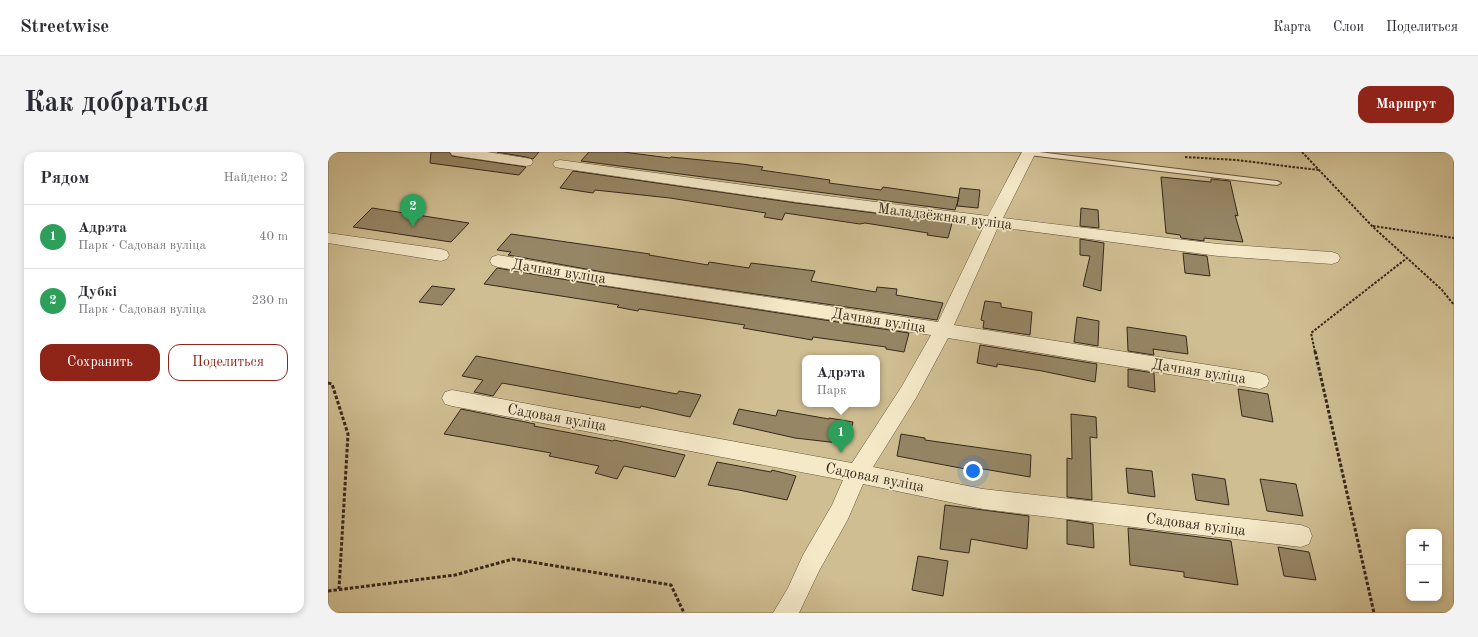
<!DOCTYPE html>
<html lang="ru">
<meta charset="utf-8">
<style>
body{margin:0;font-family:"Old Standard TT",serif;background:#f2f2f3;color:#2b2b33}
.controls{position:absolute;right:12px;bottom:12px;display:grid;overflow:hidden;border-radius:8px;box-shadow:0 2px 6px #0003}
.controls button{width:36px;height:36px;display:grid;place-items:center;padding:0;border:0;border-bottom:1px solid #e1e1e2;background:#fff;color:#2b2b33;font:20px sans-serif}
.you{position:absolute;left:645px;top:319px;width:14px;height:14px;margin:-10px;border:3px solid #fff;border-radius:50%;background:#1a73e8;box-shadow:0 0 0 6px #1a73e833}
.badge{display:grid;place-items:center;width:26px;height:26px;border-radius:50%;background:#8f2418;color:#fff;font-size:13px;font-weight:700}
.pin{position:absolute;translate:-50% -33px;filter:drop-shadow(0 1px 2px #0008)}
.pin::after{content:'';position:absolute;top:21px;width:14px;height:12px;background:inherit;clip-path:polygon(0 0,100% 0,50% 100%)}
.popup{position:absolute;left:474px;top:203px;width:78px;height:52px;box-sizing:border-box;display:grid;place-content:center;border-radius:8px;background:#fff;filter:drop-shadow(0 1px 3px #0005);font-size:13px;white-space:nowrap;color:#7c7c81}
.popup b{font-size:15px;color:#2b2b33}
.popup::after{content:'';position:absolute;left:50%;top:100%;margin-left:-8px;border:8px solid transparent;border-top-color:#fff}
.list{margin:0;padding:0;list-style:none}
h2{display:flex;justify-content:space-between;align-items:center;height:52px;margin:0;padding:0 16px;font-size:17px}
h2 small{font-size:13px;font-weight:400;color:#7c7c81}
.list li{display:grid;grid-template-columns:26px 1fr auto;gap:12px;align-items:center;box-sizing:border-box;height:64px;padding:0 16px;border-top:1px solid #e1e1e2}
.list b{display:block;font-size:15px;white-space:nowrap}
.list p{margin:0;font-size:13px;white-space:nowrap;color:#7c7c81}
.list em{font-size:13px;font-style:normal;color:#7c7c81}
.actions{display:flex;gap:8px;padding:12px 16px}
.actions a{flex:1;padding:9px 0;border:1px solid #8f2418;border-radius:12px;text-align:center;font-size:14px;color:#8f2418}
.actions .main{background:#8f2418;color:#fff}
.map{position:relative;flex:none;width:1126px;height:461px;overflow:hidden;border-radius:12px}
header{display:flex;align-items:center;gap:24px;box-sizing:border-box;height:56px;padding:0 20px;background:#fff;border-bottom:1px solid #e1e1e2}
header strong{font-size:19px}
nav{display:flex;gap:22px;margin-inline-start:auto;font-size:14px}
.intro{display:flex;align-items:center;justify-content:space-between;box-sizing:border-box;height:96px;padding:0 24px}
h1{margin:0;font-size:28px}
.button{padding:10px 18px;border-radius:12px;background:#8f2418;color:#fff;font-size:14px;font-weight:700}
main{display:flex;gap:24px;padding:0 24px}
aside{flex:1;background:#fff;border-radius:12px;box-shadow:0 2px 6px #0003}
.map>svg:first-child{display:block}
</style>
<header>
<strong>Streetwise</strong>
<nav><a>Карта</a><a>Слои</a><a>Поделиться</a></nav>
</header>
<div class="intro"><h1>Как добраться</h1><a class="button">Маршрут</a></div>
<main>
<aside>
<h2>Рядом<small>Найдено: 2</small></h2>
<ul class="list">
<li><span class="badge" style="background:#2e9e5b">1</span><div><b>Адрэта</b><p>Парк · Садовая вуліца</p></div><em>40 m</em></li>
<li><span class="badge" style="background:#2e9e5b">2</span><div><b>Дубкі</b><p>Парк · Садовая вуліца</p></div><em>230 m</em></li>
</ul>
<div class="actions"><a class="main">Сохранить</a><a>Поделиться</a></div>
</aside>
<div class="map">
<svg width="1126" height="461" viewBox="0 0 1126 461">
<rect width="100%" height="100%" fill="#efddaa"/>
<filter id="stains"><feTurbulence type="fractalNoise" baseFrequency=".005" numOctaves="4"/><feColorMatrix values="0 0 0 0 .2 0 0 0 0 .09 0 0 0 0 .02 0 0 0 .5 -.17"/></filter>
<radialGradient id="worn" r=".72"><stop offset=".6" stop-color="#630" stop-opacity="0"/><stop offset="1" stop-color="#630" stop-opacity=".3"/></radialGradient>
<path fill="#cfbe92" stroke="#827356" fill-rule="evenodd" d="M0,0H1126V461H0ZM477,206H549V252H477ZM1081,380H1111V446H1081Z"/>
<path fill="#968665" stroke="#35281b" d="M103,0H121L124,4L198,15L191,23L102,11Z
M169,0H211L205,7L198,5Z
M261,0H295L342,6L343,5L414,12L435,15L433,18L502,28L501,31L553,38L555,35L631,46L627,58L253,9Z
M245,19L468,51L624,71L620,86L599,83L600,81L537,71L532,72L457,61L454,68L436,65L438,61L342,46L267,38L265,41L232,36Z
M833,25L883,30V27L902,29L910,64L907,63L915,90L876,86V89L853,86L852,83L838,81Z
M632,36L652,38L650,56L629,54Z
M44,56L141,71L123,90L25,75Z
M753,56L770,58L771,76L752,74Z
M183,82L322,102L321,103L380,113L381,110L421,116L423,111L487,119L483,129L548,140L549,135L569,137L568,143L615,151L609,168L275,120L180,103L183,100L169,98Z
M752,87L776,91L773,139L755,134L762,104L752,103Z
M855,101L879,104L882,124L857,121Z
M169,116L275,134L581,181L576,200L558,197V195L485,185L484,188L415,176L417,173L311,157L310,159L289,155L291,153L156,132Z
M104,134L127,137L114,153L91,150Z
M657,149L673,151V155L704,160L702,183L655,176L656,169L653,168Z
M749,165L771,169L770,194L746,190Z
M799,175L858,184L860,202L825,197L826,203L800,199Z
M652,193L769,212L767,230L714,219L669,212V215L649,211Z
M148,204L349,242L351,239L373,243L362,265L313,254L312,256L174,231L165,244L146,240L155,228L134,224Z
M800,217L826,221L827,240L800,235Z
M910,237L940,242L945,270L914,264Z
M133,257L207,272L206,274L285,289L286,288L357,303L347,325L296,314L289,327L267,321L271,314L221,304L223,301L116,282Z
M411,257L448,264L450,258L501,267V266L525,270L519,292L467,286L405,272Z
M743,262L768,265L769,286L762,285L764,348L739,345V306L744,307Z
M573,282L597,286V288L703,303L702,325L644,315L643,318L569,304Z
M389,310L443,320L444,318L468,324L459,348L411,338L380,333Z
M798,316L824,319L827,345L800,341Z
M864,322L897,327L901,353L868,348Z
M932,327L968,332L975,364L939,359Z
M617,353L701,364L699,397L643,387L641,401L612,397Z
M739,368L765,372L766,396L739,392Z
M800,376L903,389L910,433L856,425V420L802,413Z
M950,395L981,400L988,428L956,424Z
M590,404L620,409L615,444L584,438Z"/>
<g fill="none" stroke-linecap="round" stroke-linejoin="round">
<g stroke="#64553f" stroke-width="2">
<path id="service" d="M698,0H711L949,29L953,31L949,33L701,3H698Z"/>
</g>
<g stroke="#64553f" stroke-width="1">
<path id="minor" d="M122,0H159L198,6L203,7L205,10L203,13L198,14L129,4L124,3Z
M694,0H708L675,66L890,92L1004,100L1010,102L1012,106L1010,110L1004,112L890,104L670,75L626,173L932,221L939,224L941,229L939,234L932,237L620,186L588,246L545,315L655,337L973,373L981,376L984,384L981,392L973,395L655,357L535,332L520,367L491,419L471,461H445L460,436L475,403L504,353L515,328L124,254L117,252L114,246L117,240L124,238L524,311L574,234L603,183L275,133L170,115L164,113L162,109L164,105L170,103L275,121L610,170L656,74L468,50L232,16L227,15L225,12L227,9L232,8L468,40L660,64Z
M0,81L113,97L119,99L121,103L119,107L113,109L0,91Z"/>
</g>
<path stroke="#35281b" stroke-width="2" stroke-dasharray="2.5 1.5" stroke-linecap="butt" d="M974,0L1044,74L1114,138L1126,153
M857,5L908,8L990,18
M1045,74L1126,86
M987,200L983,181L1079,106"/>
<path stroke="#35281b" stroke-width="3" stroke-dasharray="3.5 2" stroke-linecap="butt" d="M987,199L1046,461
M0,231L4,232L20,282L11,437
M0,439L127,423L185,407L343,433L356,461"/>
<use href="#service" fill="#f5e9c8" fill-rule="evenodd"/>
<use href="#minor" fill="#f5e9c8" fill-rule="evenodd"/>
</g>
<g text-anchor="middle" stroke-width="3.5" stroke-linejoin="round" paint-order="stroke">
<g font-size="15" fill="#35281b" stroke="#f5e9c8">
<text transform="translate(617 64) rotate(7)" y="5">Маладзёжная вуліца</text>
<text transform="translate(231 119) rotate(9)" y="5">Дачная вуліца</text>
<text transform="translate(551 168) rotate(9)" y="5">Дачная вуліца</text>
<text transform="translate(871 219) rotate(9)" y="5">Дачная вуліца</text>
<text transform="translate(229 265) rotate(10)" y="5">Садовая вуліца</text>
<text transform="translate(547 325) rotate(11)" y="5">Садовая вуліца</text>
<text transform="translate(868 372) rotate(7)" y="5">Садовая вуліца</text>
</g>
</g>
<rect width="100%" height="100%" filter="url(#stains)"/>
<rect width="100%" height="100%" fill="url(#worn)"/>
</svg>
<div class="controls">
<button>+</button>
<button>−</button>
</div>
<div class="you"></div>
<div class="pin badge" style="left:513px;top:301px;background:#2e9e5b">1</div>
<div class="popup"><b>Адрэта</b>Парк</div>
<div class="pin badge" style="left:85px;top:75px;background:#2e9e5b">2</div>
</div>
</main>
